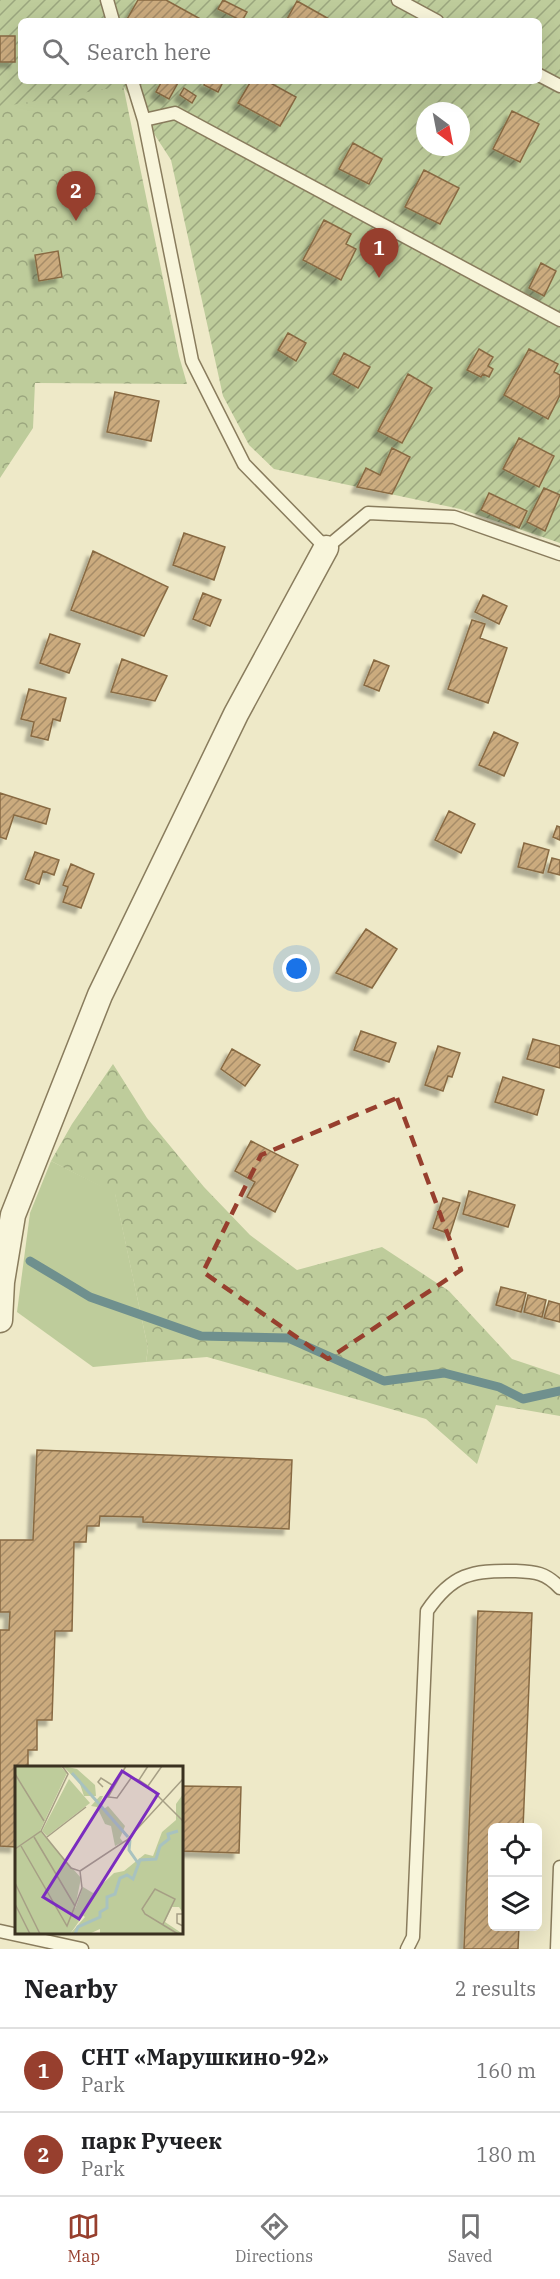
<!DOCTYPE html>
<meta charset="utf-8">
<style>
body{margin:0;font-family:"IBM Plex Serif",serif;background:#f2f2f2;color:#202124}
.controls{position:absolute;right:18px;bottom:18px;display:grid;overflow:hidden;border-radius:9px;box-shadow:0 6px 24px #0002}
.controls button{width:54px;height:54px;display:grid;place-items:center;padding:0;border:0;border-bottom:2px solid #e0e0e0;background:#fff;color:#202124;font:30px sans-serif}
.compass{position:absolute;left:416px;top:102px;width:54px;height:54px;border-radius:50%;background:#fff;box-shadow:0 6px 24px #0002;rotate:148deg}
.you{position:absolute;left:297px;top:969px;width:21px;height:21px;margin:-15px;border:4px solid #fff;border-radius:50%;background:#1a73e8;box-shadow:0 0 0 9px #1a73e833}
.badge{display:grid;place-items:center;width:39px;height:39px;border-radius:50%;background:#973f2e;color:#fff;font-size:20px;font-weight:700}
.pin{position:absolute;translate:-50% -50px;filter:drop-shadow(0 2px 3px #0008)}
.pin::after{content:'';position:absolute;top:32px;width:21px;height:18px;background:inherit;clip-path:polygon(0 0,100% 0,50% 100%)}
.list{margin:0;padding:0;list-style:none}
h2{display:flex;justify-content:space-between;align-items:center;height:78px;margin:0;padding:0 24px;font-size:26px}
h2 small{font-size:20px;font-weight:400;color:#757577}
.list li{display:grid;grid-template-columns:39px 1fr auto;gap:18px;align-items:center;box-sizing:border-box;height:84px;padding:0 24px;border-top:2px solid #e0e0e0}
.list b{display:block;font-size:22px;white-space:nowrap}
.list p{margin:0;font-size:20px;white-space:nowrap;color:#757577}
.list em{font-size:20px;font-style:normal;color:#757577}
.icon{flex:none;width:33px;height:33px;fill:none;stroke:currentColor;stroke-width:2;stroke-linecap:round;stroke-linejoin:round}
.map{position:relative;flex:none;width:560px;height:1949px;overflow:hidden}
.search{position:absolute;background:#fff;box-shadow:0 6px 24px #0002;left:18px;right:18px;top:18px;height:66px;display:flex;align-items:center;gap:15px;box-sizing:border-box;padding:0 21px;border-radius:9px;color:#757577;font-size:22px}
.sheet{height:246px;background:#fff}
nav{display:flex;justify-content:space-around;align-items:center;box-sizing:border-box;height:84px;border-top:2px solid #e0e0e0;background:#fff;font-size:16px;color:#757577}
nav a{display:grid;justify-items:center;gap:3px}
nav .on{color:#973f2e}
.map>svg:first-child{display:block}
</style>
<div class="map">
<svg width="560" height="1949" viewBox="0 0 560 1949">
<defs>
<pattern id="forest-crowns" width="20" height="18" patternUnits="userSpaceOnUse" patternTransform="scale(1.5)"><rect width="20" height="18" fill="#becc9b"/><path d="M2 6a3 3 0 1 1 6 0M12 15a3 3 0 1 1 6 0" fill="none" stroke="#9ba67e"/></pattern>
<pattern id="garden-furrows" width="10" height="10" patternUnits="userSpaceOnUse" patternTransform="scale(1.5)"><rect width="10" height="10" fill="#becc9b"/><path d="M-1 1l2-2M0 10L10 0M9 11l2-2" fill="none" stroke="#9ba67e"/></pattern>
<pattern id="building-hatch" width="6" height="6" patternUnits="userSpaceOnUse" patternTransform="scale(1.5)"><rect width="6" height="6" fill="#cbab7e"/><path d="M-1 1l2-2M0 6l6-6M5 7l2-2" fill="none" stroke="#a68c67"/></pattern>
<filter id="shadow"><feDropShadow dx="-5.5" dy="5.5" stdDeviation="1.5" flood-color="#0004"/></filter>
</defs>
<rect width="100%" height="100%" fill="#eee9c8"/>
<path fill="#becc9b" d="M51,1161L115,1193L148,1348L146,1362L93,1367L17,1312L30,1213Z"/>
<path fill="url(#forest-crowns)" d="M0,64L21,81H98L123,85L179,356L187,384L35,383L33,428L0,478Z
M113,1064L147,1118L204,1187L250,1235L297,1270L382,1247L449,1291L512,1359L560,1375V1416L496,1405L477,1464L426,1419L207,1357L146,1362L148,1348L115,1194L51,1161L72,1124Z"/>
<path fill="url(#garden-furrows)" fill-rule="evenodd" d="M0,0H560V543L460,509L274,469L249,445L223,396L171,160L123,86L0,107ZM21,21H539V81H21ZM425,111H461V147H425Z"/>
<g fill="none" stroke-linecap="round" stroke-linejoin="round">
<path stroke="#6f908e" stroke-width="9" d="M30,1261L90,1297L201,1336L288,1338L384,1381L444,1373L499,1387L523,1399L560,1391"/>
</g>
<path fill="url(#building-hatch)" stroke="#886a43" stroke-width="1.5" filter="url(#shadow)" d="M138,0H166L204,21H126Z
M223,0L247,12L242,21L218,9Z
M297,1L329,19L327,21H286Z
M0,36H15V62H0Z
M162,81H179L169,99L156,92Z
M206,81H222L223,82L218,92L204,85Z
M251,81H267L296,97L280,126L238,103Z
M184,88L196,96L192,103L180,95Z
M512,111L539,124L520,162L493,149Z
M353,143L382,159L369,184L339,169Z
M424,170L459,188L440,224L405,207Z
M324,220L351,234L346,244L356,249L341,280L303,260Z
M58,251L62,277L39,281L35,255Z
M541,263L556,271L544,296L529,288Z
M288,333L306,343L296,361L278,350Z
M479,349L493,357L488,366L493,369L489,377L483,374L481,377L467,370Z
M529,349L558,364L554,372L560,375V395L548,419L504,395Z
M344,353L370,367L358,388L333,374Z
M408,374L432,388L402,443L378,431Z
M115,392L159,401L151,441L107,432Z
M519,438L554,456L539,487L503,469Z
M392,448L410,457L392,494L357,487L366,468L380,475Z
M544,488L560,495L545,531L527,522Z
M489,493L527,511L519,528L481,510Z
M184,533L225,547L214,580L173,565Z
M93,551L168,587L144,636L71,610Z
M203,593L221,600L210,626L193,619Z
M483,595L507,606L499,624L475,612Z
M472,620L485,624L480,638L507,648L488,703L448,689Z
M50,634L80,644L69,673L40,663Z
M122,659L167,676L155,701L111,692Z
M374,660L389,666L379,691L364,685Z
M29,689L66,698L60,721L53,719L48,740L31,736L34,722L21,719Z
M494,732L518,743L504,776L479,765Z
M0,793L50,809L46,824L14,815L6,839L0,837Z
M449,811L475,824L461,853L435,840Z
M557,826L560,827V840L553,837Z
M524,843L549,850L543,873L518,867Z
M35,852L59,860L54,875L43,871L39,884L25,879Z
M552,858L560,860V875L548,872Z
M71,864L94,874L81,908L63,902L68,887L63,885Z
M366,929L397,949L372,988L336,973Z
M361,1031L396,1043L389,1062L354,1050Z
M533,1039L560,1046V1068L527,1059Z
M438,1046L460,1053L452,1077L448,1076L443,1091L425,1085Z
M232,1049L260,1065L245,1086L221,1069Z
M503,1077L544,1090L537,1115L495,1102Z
M251,1141L298,1165L275,1212L247,1197L255,1182L235,1171Z
M469,1191L515,1205L508,1227L463,1214Z
M443,1198L460,1203L450,1234L433,1228Z
M501,1287L526,1293L521,1312L496,1305Z
M528,1295L546,1300L542,1317L524,1312Z
M549,1301L560,1304V1322L544,1318Z
M37,1450L292,1460L289,1529L143,1522V1517L100,1516L99,1526H87L86,1542H74L72,1631H55L52,1720H37V1750H28V1768H16V1847L0,1846V1630H9L10,1612H0V1540H33Z
M478,1611L532,1613L523,1828H492V1926H519L518,1949H464Z
M182,1786L241,1787L239,1853L182,1851Z"/>
<g fill="none" stroke-linecap="round" stroke-linejoin="round">
<g stroke="#897c5d" stroke-width="15">
<path id="lane" d="M107,0L113,21
M398,0L437,21
M539,75L560,86
M132,81L144,120L192,361L244,464L326,548L368,513L454,517L560,554
M144,120L175,113L560,320
M0,1931L82,1949
M407,1949L413,1937L427,1611C452,1574 472,1570 514,1571C535,1572 545,1572 560,1588
M557,1949L560,1867"/>
</g>
<g stroke="#897c5d" stroke-width="27">
<path id="street" d="M0,1320L2,1282L13,1215L100,995L236,714L326,548"/>
</g>
<use href="#lane" stroke="#f8f5db" stroke-width="12"/>
<use href="#street" stroke="#f8f5db" stroke-width="24"/>
</g>
<path fill="none" stroke="#973f2e" stroke-width="4.5" stroke-dasharray="12 8" stroke-linejoin="round" d="M397,1098L461,1270L328,1359L203,1272L261,1155Z"/>
<g transform="translate(15 1766)">
<rect width="168" height="168" fill="#eee9c8"/>
<path d="M48,0L62,3L80,19L81,30H69L65,18ZM168,28V147L164,141H157L150,156L168,168H85V163L74,168H55L70,151L60,143L68,121L78,127L99,107L109,105L130,88L138,90L147,66L161,54V38ZM85,30H88L84,39L89,43L93,40L110,60L105,72L108,76L100,80L96,60L90,58L82,41L76,40Z" fill="#becc9b"/>
<path d="M0,0H45L52,7L25,65L66,112L60,142L70,147L55,168H0ZM54,13L75,37L32,70L27,65Z" fill="#becc9b"/>
<path fill="none" stroke="#a8c2bf" stroke-width="3" d="M57,7L113,71M115,74L114,84L123,97M60,168L63,161L85,151V146L92,142V131L100,128L105,112L112,109L118,113L125,94L141,93L145,80L154,73L153,68L163,65"/>
<path fill="none" stroke="#a69f85" stroke-width="1.5" d="M111,0L93,31L102,32L116,12L124,14M133,0L124,14L133,20L147,0M0,8L29,55M133,20L168,55M88,21L83,16L86,12L97,19M19,71L60,140M32,71L71,41M6,80L52,160L67,122L65,105L56,102L26,65M0,83L26,65L53,8L47,0M65,105L112,74L168,13M0,117L25,168M0,138L15,168M168,148H162V157L168,160M148,158L160,133L140,123L127,143L130,148L163,168"/>
<path fill="#7b2cbf" fill-opacity="0.15" stroke="#7b2cbf" stroke-width="3" d="M107,5L143,28L64,153L28,131Z"/>
<rect width="168" height="168" fill="none" stroke="#3a3120" stroke-width="3"/>
</g>
</svg>
<div class="controls">
<button><svg class="icon" aria-label="locate" viewBox="0 0 24 24"><circle cx="12" cy="12" r="6"/><path d="M12 2v4M12 18v4M2 12h4M18 12h4"/></svg></button>
<button><svg class="icon" aria-label="layers" viewBox="0 0 24 24"><path d="M12 4l9 5-9 5-9-5zM3 14l9 5 9-5"/></svg></button>
</div>
<svg class="compass" viewBox="-18 -18 36 36"><path d="M0-13l5 13h-10z" fill="#e53935"/><path d="M0 13l5-13h-10z" fill="#757577"/></svg>
<div class="you"></div>
<div class="pin badge" style="left:379px;top:278px">1</div>
<div class="pin badge" style="left:76px;top:221px">2</div>
<div class="search"><svg class="icon" aria-label="search" viewBox="0 0 24 24"><circle cx="10" cy="10" r="6"/><path d="M15 15l6 6"/></svg>Search here</div>
</div>
<section class="sheet">
<h2>Nearby<small>2 results</small></h2>
<ul class="list">
<li><span class="badge">1</span><div><b>СНТ «Марушкино-92»</b><p>Park</p></div><em>160 m</em></li>
<li><span class="badge">2</span><div><b>парк Ручеек</b><p>Park</p></div><em>180 m</em></li>
</ul>
</section>
<nav>
<a class="on"><svg class="icon" aria-label="map" viewBox="0 0 24 24"><path d="M3 6l6-2 6 2 6-2v14l-6 2-6-2-6 2zM9 4v14M15 6v14"/></svg>Map</a>
<a><svg class="icon" aria-label="directions" viewBox="0 0 24 24"><path d="M12 3l9 9-9 9-9-9zM9 14v-3h6M13 9l2 2-2 2"/></svg>Directions</a>
<a><svg class="icon" aria-label="saved" viewBox="0 0 24 24"><path d="M7 4h10v16l-5-4-5 4z"/></svg>Saved</a>
</nav>
